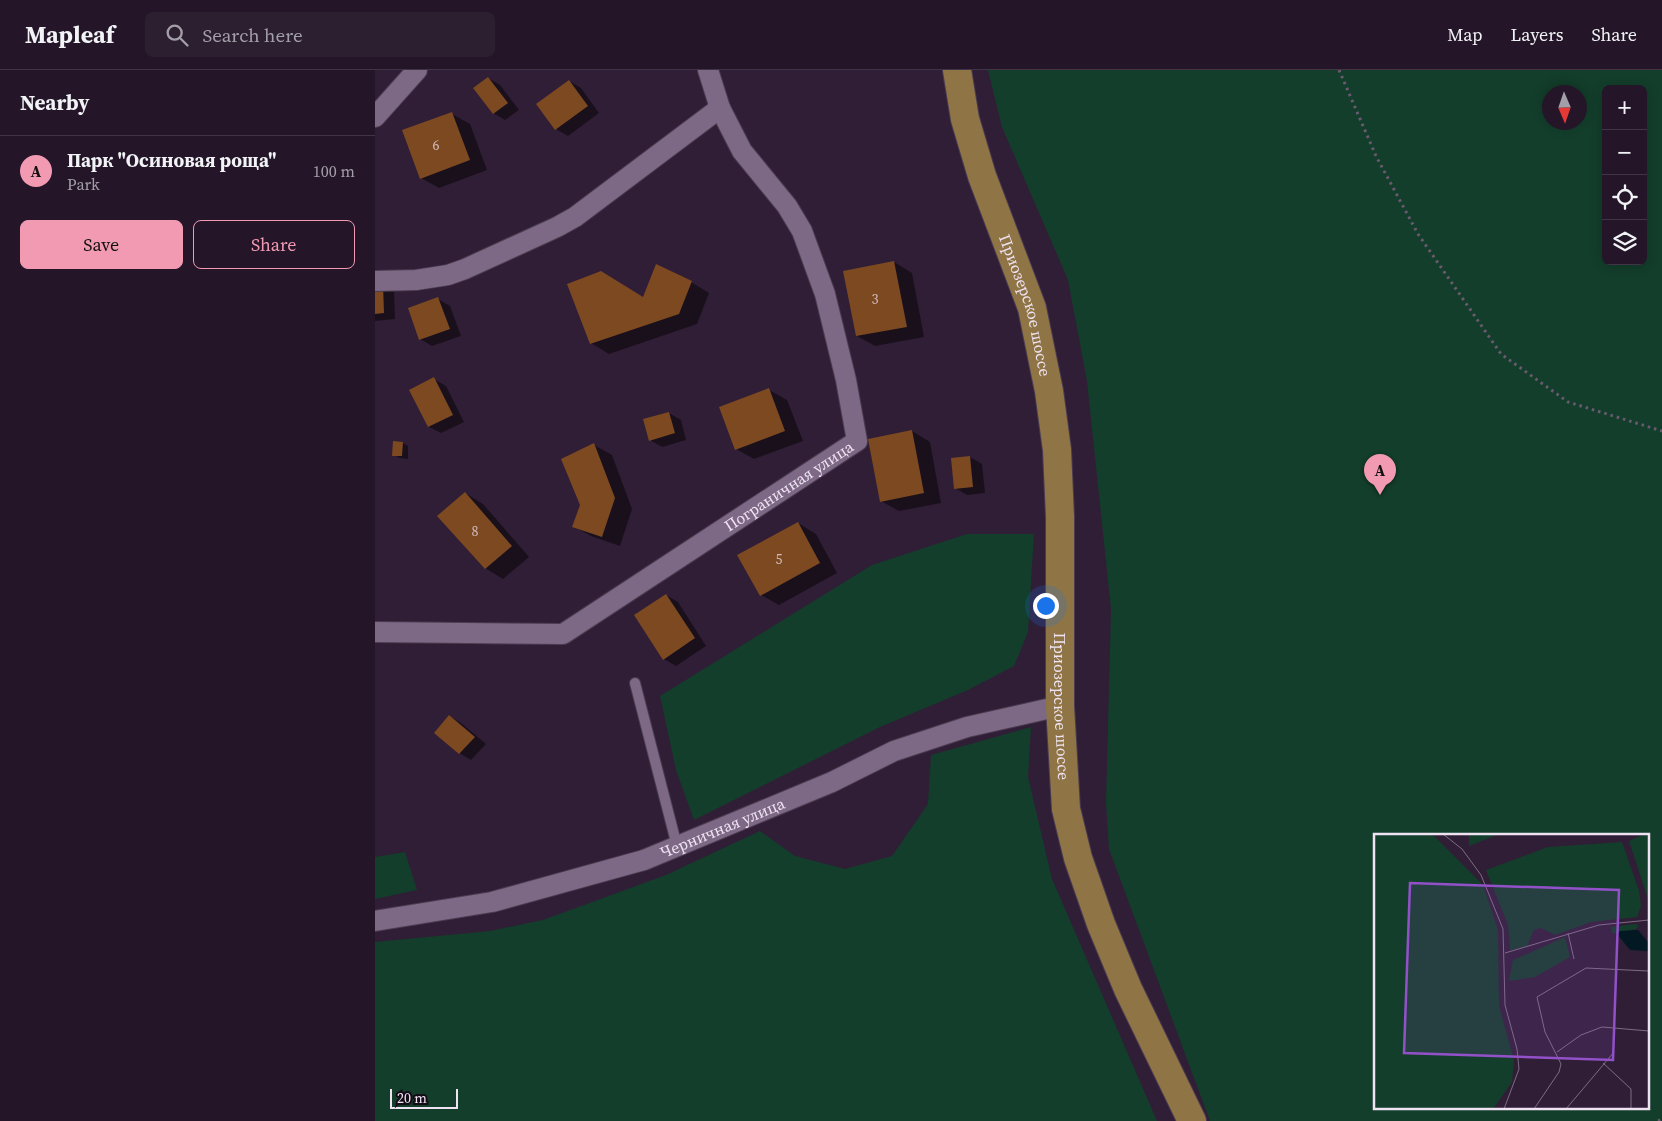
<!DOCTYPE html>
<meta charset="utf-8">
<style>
body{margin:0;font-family:"Source Serif 4",serif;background:#2c1f30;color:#f1f3f6}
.controls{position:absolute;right:15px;top:15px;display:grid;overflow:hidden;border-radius:8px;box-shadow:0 2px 12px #0003}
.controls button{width:45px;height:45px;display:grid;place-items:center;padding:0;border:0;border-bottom:1px solid #413545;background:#241628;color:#f1f3f6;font:25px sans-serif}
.compass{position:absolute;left:1167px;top:15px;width:45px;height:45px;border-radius:50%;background:#241628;box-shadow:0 2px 12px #0003;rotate:178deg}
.scale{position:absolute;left:15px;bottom:12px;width:68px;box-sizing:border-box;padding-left:5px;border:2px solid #efe3f3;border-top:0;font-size:14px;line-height:18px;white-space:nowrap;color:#efe3f3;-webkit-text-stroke:4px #130b16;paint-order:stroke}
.you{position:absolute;left:670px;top:535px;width:18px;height:18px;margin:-12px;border:4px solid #fff;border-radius:50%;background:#1a73e8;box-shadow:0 0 0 8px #1a73e833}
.badge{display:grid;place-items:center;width:32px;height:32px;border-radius:50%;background:#f19ab2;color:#111;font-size:16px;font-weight:700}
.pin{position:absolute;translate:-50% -41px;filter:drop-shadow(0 1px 2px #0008)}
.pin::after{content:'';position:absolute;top:26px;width:18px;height:15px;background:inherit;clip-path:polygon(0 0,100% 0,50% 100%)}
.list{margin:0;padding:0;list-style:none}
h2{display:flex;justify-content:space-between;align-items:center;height:65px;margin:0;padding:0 20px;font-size:21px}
h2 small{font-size:16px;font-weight:400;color:#a39fa8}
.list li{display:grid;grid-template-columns:32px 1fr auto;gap:15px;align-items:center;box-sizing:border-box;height:70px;padding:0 20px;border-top:1px solid #413545}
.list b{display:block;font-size:19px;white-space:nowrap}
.list p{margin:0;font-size:16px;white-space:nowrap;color:#a39fa8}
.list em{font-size:16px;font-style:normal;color:#a39fa8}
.actions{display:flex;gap:10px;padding:15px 20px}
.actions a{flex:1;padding:11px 0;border:1px solid #f19ab2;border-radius:8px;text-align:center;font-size:18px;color:#f19ab2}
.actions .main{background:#f19ab2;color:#111}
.icon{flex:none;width:28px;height:28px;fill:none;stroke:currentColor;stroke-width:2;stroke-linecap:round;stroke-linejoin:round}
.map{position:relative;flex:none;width:1287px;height:1051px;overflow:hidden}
header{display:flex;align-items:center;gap:30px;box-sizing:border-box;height:70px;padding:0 25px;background:#241628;border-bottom:1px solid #413545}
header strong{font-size:24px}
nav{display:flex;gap:28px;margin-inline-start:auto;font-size:18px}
.search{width:350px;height:45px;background:#2c1f30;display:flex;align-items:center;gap:12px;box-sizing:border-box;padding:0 18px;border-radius:8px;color:#a39fa8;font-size:19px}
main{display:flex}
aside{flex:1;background:#241628}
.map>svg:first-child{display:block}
</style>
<header>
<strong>Mapleaf</strong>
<div class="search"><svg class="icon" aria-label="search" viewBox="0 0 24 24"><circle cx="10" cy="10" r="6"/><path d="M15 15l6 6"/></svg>Search here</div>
<nav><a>Map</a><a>Layers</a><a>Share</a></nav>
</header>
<main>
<aside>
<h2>Nearby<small></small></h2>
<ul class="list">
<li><span class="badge">A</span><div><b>Парк &quot;Осиновая роща&quot;</b><p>Park</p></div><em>100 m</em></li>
</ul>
<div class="actions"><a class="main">Save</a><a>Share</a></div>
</aside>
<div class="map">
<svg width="1287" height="1051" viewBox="0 0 1287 1051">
<rect width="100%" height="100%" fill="#301e36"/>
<path fill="#133e2b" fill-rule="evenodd" d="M613,0H1287V1051H835L734,779L731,733L736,539L712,311L693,210L627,57ZM1231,19H1268V191H1231ZM1174,22H1204V52H1174ZM1001,765H1273V1037H1001Z
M592,464H659L653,562L639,596L593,620L505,657L319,750L301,700L285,626L497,495Z
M656,657L653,707L677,809L782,1051H0V872L115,861L168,850L291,805L385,761L420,786L470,799L517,786L553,734L556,685Z
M30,782L42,820L0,829V787Z"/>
<path fill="#0007" d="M113,8L125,15L144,40L130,50L118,43Z
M194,11L206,18L224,43L193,66L181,59L163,34Z
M77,44L95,54L112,100L64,118L46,108Z
M519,192L537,203L549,267L500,276L482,266Z
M316,212L334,223L322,254L234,284L216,273L269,229Z
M0,215H7L19,222L20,249L0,251Z
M63,229L75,236L86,266L57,276L45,269Z
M59,309L71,316L89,352L66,363L54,357Z
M394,320L412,330L428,371L379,389L361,379Z
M294,343L306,350L311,370L287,377L275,370Z
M537,361L555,372L566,433L524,441L506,431Z
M28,373L33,376V389L24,388L19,385Z
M219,375L237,385L257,439L245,476L216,466L198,456L207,434Z
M595,387L607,394L610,423L592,425L580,418Z
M90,423L108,434L154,487L128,509L110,498Z
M423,453L441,464L462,503L404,535L386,525Z
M291,525L303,532L331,576L301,596L289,589Z
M74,646L86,653L111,674L96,690L84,683Z"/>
<path fill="#7c4921" d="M113,7L133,33L118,44L98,18Z
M194,10L213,36L180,60L161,34Z
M77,42L95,90L45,109L27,60Z
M519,191L532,257L481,266L468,201Z
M281,194L317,211L304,244L215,274L192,214L226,201L268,227Z
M0,214H8L9,243L0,244Z
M63,227L75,259L44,270L33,238Z
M59,307L78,345L53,357L34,320Z
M394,318L410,361L360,380L344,337Z
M294,342L300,363L274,371L268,349Z
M537,360L549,423L505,432L493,369Z
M18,371L28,372L27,386H17Z
M219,373L240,428L227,467L197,457L205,435L186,389Z
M595,386L598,417L579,419L576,388Z
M90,422L137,476L110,499L62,446Z
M423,452L445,493L385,526L362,485Z
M291,524L320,568L288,590L259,545Z
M74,645L100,667L84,684L59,663Z"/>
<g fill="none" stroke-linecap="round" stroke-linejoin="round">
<g stroke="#4b3c50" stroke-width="12">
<path id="service" d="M260,613L302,776"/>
</g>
<g stroke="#4b3c50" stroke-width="22">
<g id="minor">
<path d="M0,47L42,0"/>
<path d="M0,211L41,210L73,205L90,199L182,157L200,147L345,38"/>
<path id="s1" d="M0,562L188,564L482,371L471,310L450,224L427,161L412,136L367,81L345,38L333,0"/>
<path id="s2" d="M0,851L117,832L269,790L457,712L519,681L592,657L685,636"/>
</g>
</g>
<g stroke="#4b3c50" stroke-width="30">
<g id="primary">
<path id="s3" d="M582,0L590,49L607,106L657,238L674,321L682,380L685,447V636L691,739L703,788L726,854L753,919L817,1051"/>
</g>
</g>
<path stroke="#6a5a6f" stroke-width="3" stroke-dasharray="2.5 4" stroke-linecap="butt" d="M964,0L1001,86L1043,164L1126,284L1193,332L1287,361
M1283,1051L1287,1049"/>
<use href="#service" stroke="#7d6885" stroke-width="10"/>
<use href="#minor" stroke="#7d6885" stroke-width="20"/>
<use href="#primary" stroke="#8f7545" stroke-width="28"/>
</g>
<g text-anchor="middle" stroke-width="5" stroke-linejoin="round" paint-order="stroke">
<g font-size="14" fill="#d2bcbe">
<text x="61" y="80">6</text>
<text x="500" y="234">3</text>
<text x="100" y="466">8</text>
<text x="404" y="494">5</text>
</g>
<g font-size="16" fill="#efe3f3" stroke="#130b16">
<text dy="6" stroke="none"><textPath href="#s3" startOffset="246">Приозерское шоссе</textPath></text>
<text dy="6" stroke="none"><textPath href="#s1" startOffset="458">Пограничная улица</textPath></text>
<text dy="6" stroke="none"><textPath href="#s3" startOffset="651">Приозерское шоссе</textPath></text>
<text dy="6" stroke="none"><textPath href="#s2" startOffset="361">Черничная улица</textPath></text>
</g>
</g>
<g transform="translate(999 764)">
<rect width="275" height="275" fill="#301e36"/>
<path d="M0,0H58L109,51L124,96L125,172L140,226L138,248L119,275H0ZM95,0H125L95,12ZM270,0H275V68L255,7ZM248,8L265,57L267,72L263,83L217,88L181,101L167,94L160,96L153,112L136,116L134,91L112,36L174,13ZM262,90L265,92L262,95L243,99H238L237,93ZM191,103L196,123L161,143L135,147L139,126Z" fill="#133e2b"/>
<path d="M264,96L274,108V117L256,116L243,100L246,97Z" fill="#021822"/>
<path fill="none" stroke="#7c6d82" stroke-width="1" d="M69,0L88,15L107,41L129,95L131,171L143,215L145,235L130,275M194,99L200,125M131,119L225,91L275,86M183,218L207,201L228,193L275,197M229,229L257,255V275M160,275L185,238L187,230L171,198L163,163L212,134L274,137M192,275L240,218"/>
<path fill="#9251c9" fill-opacity="0.15" stroke="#9251c9" stroke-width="2.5" d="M36,49L245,56L239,226L30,219Z"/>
<rect width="275" height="275" fill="none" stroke="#efe3f3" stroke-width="2.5"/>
</g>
</svg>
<div class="controls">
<button>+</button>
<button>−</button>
<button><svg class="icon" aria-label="locate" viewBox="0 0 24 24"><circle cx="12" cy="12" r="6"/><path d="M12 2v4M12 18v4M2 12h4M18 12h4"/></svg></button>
<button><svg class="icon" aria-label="layers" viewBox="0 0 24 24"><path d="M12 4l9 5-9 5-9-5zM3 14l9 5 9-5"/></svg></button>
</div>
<svg class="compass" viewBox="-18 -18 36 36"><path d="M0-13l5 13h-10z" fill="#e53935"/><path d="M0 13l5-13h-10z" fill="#a39fa8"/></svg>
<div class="scale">20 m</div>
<div class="you"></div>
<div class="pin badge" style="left:1005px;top:425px">A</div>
</div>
</main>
